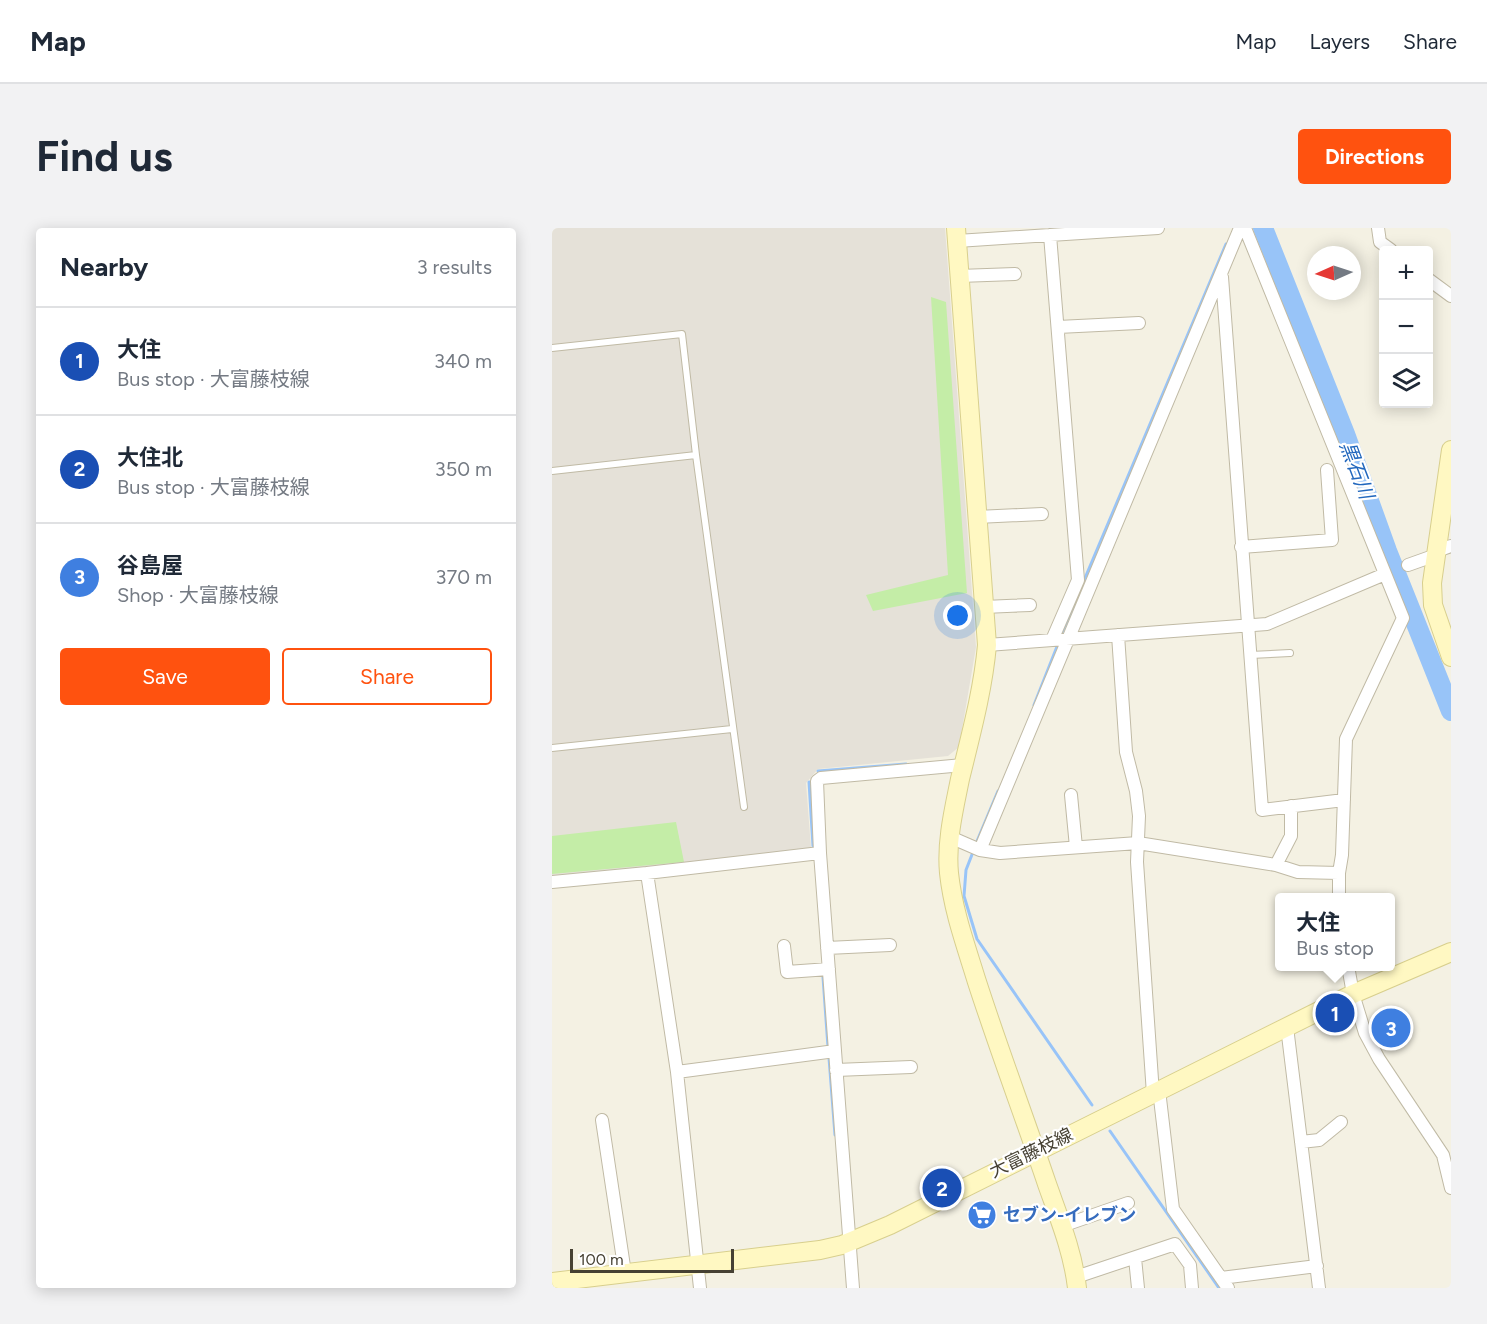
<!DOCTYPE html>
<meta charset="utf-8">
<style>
body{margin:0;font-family:Figtree,"Noto Sans JP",sans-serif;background:#f2f2f3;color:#1f2937}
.controls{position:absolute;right:18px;top:18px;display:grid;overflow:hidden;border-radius:6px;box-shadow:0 3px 15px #0003}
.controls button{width:54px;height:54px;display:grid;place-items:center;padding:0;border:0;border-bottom:2px solid #e0e1e3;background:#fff;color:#1f2937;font:30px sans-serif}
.compass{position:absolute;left:755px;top:18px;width:54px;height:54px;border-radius:50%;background:#fff;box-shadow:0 3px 15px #0003;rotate:267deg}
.scale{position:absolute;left:18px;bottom:15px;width:164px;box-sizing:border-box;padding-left:6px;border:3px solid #464133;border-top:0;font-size:16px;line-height:21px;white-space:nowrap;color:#464133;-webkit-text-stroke:4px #fff;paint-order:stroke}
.you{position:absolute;left:406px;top:388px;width:21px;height:21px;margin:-15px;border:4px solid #fff;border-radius:50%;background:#1a73e8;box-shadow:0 0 0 9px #1a73e833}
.badge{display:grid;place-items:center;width:39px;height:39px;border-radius:50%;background:#ff520f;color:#fff;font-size:20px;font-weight:700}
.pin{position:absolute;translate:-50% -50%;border:3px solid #fff;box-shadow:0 2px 6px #0006}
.popup{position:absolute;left:723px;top:665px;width:120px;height:78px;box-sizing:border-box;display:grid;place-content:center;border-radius:6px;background:#fff;filter:drop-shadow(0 2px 4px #0005);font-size:20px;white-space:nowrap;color:#747a83}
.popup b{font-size:22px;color:#1f2937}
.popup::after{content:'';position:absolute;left:50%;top:100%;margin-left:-12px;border:12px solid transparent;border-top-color:#fff}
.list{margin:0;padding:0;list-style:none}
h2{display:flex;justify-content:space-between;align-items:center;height:78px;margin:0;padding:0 24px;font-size:26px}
h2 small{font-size:20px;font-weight:400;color:#747a83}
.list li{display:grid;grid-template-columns:39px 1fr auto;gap:18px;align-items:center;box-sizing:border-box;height:108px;padding:0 24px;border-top:2px solid #e0e1e3}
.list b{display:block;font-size:22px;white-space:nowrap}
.list p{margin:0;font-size:20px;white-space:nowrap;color:#747a83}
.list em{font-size:20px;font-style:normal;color:#747a83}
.actions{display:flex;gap:12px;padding:18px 24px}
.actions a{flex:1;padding:14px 0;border:2px solid #ff520f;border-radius:6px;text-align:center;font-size:21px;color:#ff520f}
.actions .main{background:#ff520f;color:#fff}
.icon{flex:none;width:33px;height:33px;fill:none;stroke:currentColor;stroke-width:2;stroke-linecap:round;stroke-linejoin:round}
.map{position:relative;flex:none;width:899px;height:1060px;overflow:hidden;border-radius:6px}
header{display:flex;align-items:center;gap:36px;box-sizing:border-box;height:84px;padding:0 30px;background:#fff;border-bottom:2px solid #e0e1e3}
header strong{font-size:28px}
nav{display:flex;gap:33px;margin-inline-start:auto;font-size:21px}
.intro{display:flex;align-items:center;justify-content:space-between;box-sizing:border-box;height:144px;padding:0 36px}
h1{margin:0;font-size:42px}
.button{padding:15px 27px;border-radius:6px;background:#ff520f;color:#fff;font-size:21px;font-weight:700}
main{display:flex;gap:36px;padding:0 36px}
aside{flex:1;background:#fff;border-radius:6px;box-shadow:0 3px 15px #0003}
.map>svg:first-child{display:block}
</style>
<header>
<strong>Map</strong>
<nav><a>Map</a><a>Layers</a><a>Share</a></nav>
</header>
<div class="intro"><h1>Find us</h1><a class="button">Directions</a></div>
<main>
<aside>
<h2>Nearby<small>3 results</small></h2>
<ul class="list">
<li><span class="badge" style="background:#1a4fb4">1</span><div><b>大住</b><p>Bus stop · 大富藤枝線</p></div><em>340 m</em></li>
<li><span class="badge" style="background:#1a4fb4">2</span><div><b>大住北</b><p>Bus stop · 大富藤枝線</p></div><em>350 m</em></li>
<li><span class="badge" style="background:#3f7fe0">3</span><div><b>谷島屋</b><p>Shop · 大富藤枝線</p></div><em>370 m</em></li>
</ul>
<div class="actions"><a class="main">Save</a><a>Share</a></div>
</aside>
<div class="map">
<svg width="899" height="1060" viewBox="0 0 899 1060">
<rect width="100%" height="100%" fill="#f4f1e3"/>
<path fill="#e5e1d8" d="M0,0H393L424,419L407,519L396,528L266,541L254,555L259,620L0,652Z"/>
<path fill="#c4eda7" d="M379,69L394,74L415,365L321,383L314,367L396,347Z
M124,594L132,634L0,646V608Z"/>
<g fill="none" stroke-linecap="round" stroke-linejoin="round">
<path stroke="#98c4f8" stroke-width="3" d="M509,407L674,16
M482,477L506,416
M266,543L354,536
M257,554L261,618
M423,618L446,563
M421,624L414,642L412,668L425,711L540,877
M271,749L276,819
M277,830L283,907
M558,903L667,1060"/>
<path stroke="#98c4f8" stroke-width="20" d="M711,0L793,206L835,323L899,483"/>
<g stroke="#c0baa5" stroke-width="8">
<path id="lane" d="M0,120L130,106L144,227L192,579
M0,243L144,227
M698,427L738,425
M0,520L180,501"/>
</g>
<g stroke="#c0baa5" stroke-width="14">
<path id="street" d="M693,0L851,390L794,511L790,627L787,645V670
M826,0L828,14L839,22
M498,7L526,352L500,412
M405,13L606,0
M407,48L463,46
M670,49L710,582L792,572
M876,51L899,68
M506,99L587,95
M425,289L490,286
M689,319L780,312L775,242
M885,323L899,318
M856,337L884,327
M432,379L478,377
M566,407L574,524L584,563L587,588L585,634L601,866
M435,417L715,396L833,346
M519,567L524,619
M398,609L428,622L448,625L586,615L724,637L746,644L787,645
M428,622L688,0
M724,637L739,608V578
M95,645L125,844L148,1060
M0,654L95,645L268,625
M232,718L235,744L277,741
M275,720L338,717
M796,738L801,766L813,805L827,831L891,927L899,960
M735,799L767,1060
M284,842L359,839
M125,844L283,823
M607,862L621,981L676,1060
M50,892L73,1045
M749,914L767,912L789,894
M510,998L576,975
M583,1030L586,1060
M524,1049L623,1016L638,1037L640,1060
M669,1050L765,1038
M301,1060L268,625L265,553L269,550L411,537"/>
</g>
<g stroke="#d8cf8d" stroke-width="20">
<path id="secondary" d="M404,0L435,417C431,462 419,506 408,551C402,581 394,613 397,645C401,683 414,718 425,754C447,822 472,888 495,956C507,990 521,1024 525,1060
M899,222L880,355L881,377L899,429
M0,1054L268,1022L290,1017L338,997L801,766L899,724"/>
</g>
<use href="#lane" stroke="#fff" stroke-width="6"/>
<use href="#street" stroke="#fff" stroke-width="12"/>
<use href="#secondary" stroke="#fff8c2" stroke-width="18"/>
</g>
<defs>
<g id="supermarket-disc" transform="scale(1.5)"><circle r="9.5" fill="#3f7fe0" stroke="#fff"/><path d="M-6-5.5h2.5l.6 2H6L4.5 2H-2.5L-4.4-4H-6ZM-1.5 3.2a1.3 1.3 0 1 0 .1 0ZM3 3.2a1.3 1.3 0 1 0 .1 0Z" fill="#fff"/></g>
</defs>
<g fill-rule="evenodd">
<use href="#supermarket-disc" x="430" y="987"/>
</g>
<g text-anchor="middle" stroke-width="4.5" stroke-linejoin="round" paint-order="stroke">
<g font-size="18" fill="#464133" stroke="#fff">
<text transform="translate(479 925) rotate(-26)" y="6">大富藤枝線</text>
</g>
<g font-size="18" font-weight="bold" fill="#366cbe" stroke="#fff" text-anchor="start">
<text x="451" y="993">セブン-イレブン</text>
</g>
<g font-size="20" font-style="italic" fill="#2167bd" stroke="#fff">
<text transform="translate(805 242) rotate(69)" y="7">黒石川</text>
</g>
</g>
</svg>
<div class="controls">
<button>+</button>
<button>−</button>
<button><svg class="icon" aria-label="layers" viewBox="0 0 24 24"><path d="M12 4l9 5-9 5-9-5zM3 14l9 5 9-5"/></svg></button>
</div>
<svg class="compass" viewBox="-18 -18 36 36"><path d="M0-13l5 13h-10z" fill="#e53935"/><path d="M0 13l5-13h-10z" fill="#747a83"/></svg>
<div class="scale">100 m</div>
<div class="you"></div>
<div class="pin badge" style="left:783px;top:785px;background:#1a4fb4">1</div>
<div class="popup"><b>大住</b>Bus stop</div>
<div class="pin badge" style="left:390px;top:960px;background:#1a4fb4">2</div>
<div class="pin badge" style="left:839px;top:800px;background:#3f7fe0">3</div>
</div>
</main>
